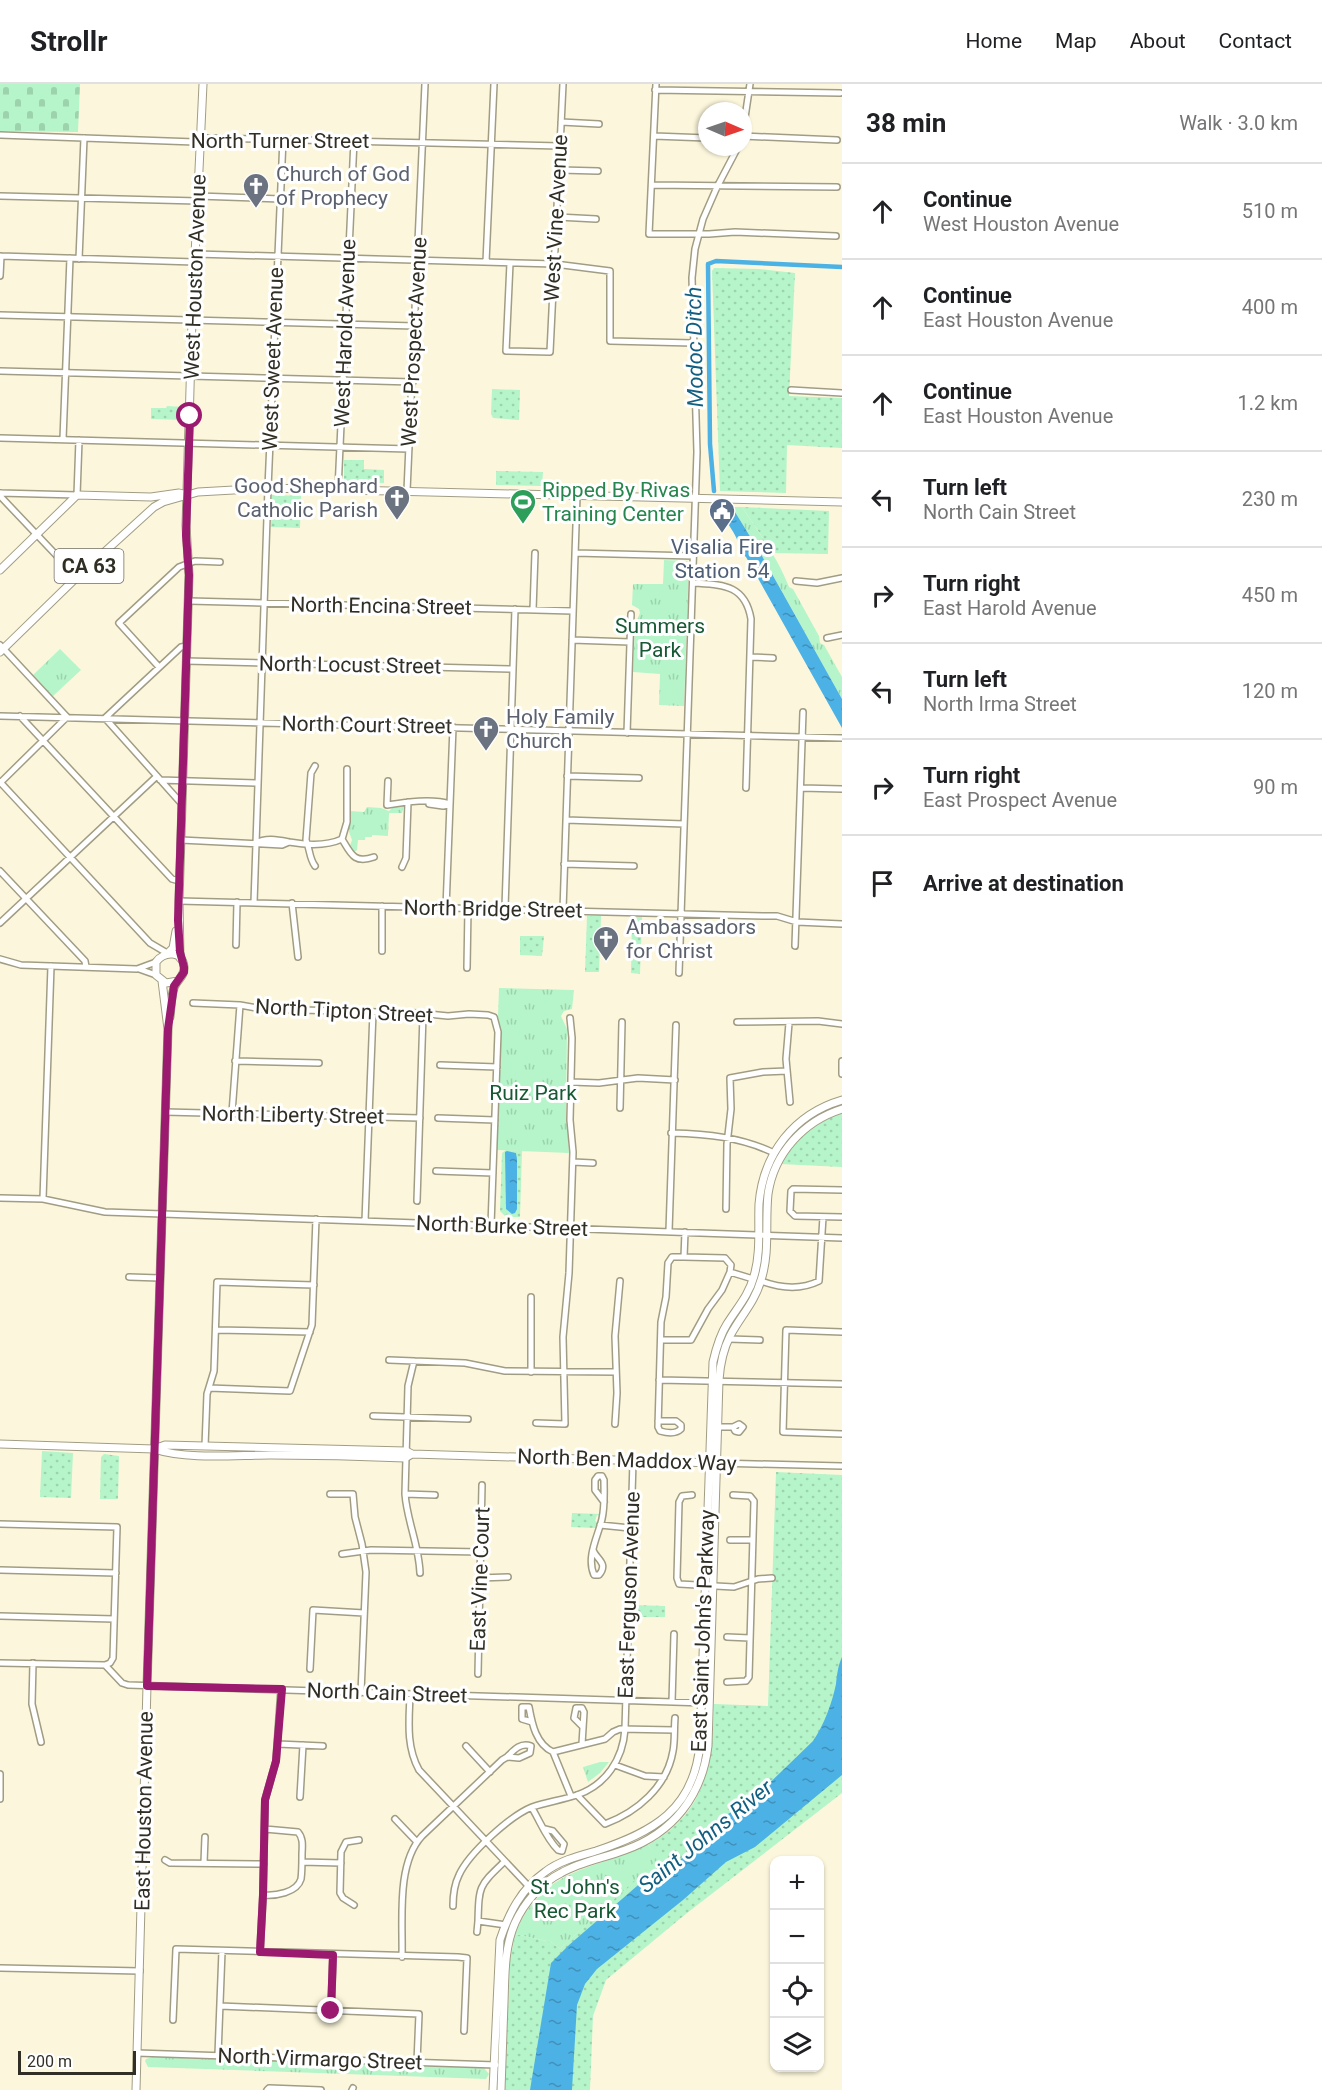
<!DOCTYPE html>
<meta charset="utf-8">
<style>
body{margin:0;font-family:Roboto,sans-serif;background:#f2f2f2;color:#202124}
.controls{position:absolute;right:18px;bottom:18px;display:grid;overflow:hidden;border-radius:12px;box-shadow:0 2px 4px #0004}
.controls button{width:54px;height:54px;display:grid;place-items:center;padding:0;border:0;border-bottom:2px solid #e0e0e0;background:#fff;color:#202124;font:30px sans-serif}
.compass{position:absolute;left:698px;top:18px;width:54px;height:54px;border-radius:50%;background:#fff;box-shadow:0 2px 4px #0004;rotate:92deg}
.scale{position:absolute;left:18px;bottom:15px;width:118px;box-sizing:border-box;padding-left:6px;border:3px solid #312f25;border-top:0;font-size:16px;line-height:21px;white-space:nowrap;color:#312f25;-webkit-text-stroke:4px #fff;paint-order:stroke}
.stop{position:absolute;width:18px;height:18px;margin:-14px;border:4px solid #9b1a6f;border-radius:50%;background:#fff}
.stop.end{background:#9b1a6f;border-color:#fff;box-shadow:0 2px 6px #0008}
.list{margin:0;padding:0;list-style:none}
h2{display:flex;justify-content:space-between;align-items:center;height:78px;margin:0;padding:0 24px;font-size:26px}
h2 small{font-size:20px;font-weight:400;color:#757577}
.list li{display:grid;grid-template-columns:39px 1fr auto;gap:18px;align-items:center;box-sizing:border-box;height:96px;padding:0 24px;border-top:2px solid #e0e0e0}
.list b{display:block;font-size:22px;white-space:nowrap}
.list p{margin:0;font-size:20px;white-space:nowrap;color:#757577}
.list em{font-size:20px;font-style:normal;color:#757577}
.icon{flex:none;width:33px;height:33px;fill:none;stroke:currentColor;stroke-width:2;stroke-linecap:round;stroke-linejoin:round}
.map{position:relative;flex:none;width:842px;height:2006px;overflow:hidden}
header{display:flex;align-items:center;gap:36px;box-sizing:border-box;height:84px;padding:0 30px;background:#fff;border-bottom:2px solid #e0e0e0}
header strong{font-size:28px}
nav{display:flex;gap:33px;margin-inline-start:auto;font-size:21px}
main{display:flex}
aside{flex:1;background:#fff}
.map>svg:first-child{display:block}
</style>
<header>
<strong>Strollr</strong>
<nav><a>Home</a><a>Map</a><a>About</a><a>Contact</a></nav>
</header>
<main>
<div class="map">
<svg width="842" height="2006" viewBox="0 0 842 2006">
<defs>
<pattern id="grass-dots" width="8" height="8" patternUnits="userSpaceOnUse" patternTransform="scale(1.5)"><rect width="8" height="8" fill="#b5f5c9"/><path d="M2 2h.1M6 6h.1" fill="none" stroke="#9cd2ac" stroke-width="1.8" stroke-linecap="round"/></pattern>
<pattern id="cemetery-stones" width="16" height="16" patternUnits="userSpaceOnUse" patternTransform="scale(1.5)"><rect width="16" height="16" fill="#b5f5c9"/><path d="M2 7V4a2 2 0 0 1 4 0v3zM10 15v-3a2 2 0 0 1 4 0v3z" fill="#9cd2ac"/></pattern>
<pattern id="park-tufts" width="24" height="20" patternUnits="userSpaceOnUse" patternTransform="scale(1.5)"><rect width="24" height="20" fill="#b5f5c9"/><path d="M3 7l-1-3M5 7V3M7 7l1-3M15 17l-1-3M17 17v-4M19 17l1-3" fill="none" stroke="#9cd2ac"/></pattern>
<pattern id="water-ripples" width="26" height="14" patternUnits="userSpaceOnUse" patternTransform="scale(1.5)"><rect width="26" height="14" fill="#4cb1e4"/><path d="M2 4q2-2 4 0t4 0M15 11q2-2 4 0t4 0" fill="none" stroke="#4090b9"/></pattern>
</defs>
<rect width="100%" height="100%" fill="#fcf7dc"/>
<path fill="url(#grass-dots)" d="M714,184L759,185L795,189L789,312L842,314V364L787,361L786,409L720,407L712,187Z
M492,305L520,306L519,336L493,334L491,330Z
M167,322L184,323L183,336L151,335V324H166Z
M344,376H364V385L384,386V399L344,398Z
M496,387L543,388L542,402L496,401Z
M272,411L301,412L300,444L271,443Z
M742,423L829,427L828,470L773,469Z
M587,832H601L599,888H585Z
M632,833H642L640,890L631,889Z
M520,852H544L542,872L520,871Z
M842,1029V1083L780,1080C795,1056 815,1039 842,1029Z
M506,1066L522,1067L520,1133H506L500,1127L502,1069Z
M42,1367L73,1369L71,1414L40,1413Z
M104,1370L119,1372L118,1415H100L101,1373Z
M776,1388L842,1391V1709L687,1829L606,1896L593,1932L590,2006H505L510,1877L515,1850L551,1858L560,1865L659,1773L648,1761C706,1729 713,1680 714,1620L768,1622Z
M572,1429L601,1430L600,1432L597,1431L595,1437L598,1439L596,1444L571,1443Z
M632,1521L665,1522V1533H632Z"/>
<path fill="url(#cemetery-stones)" d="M0,0H80L78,48L0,47Z"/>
<path fill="url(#park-tufts)" d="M732,423H742C759,449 778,474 789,503L793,505L819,552L820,559L824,561L842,593V615L762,472Z
M664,476L687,477L689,479L684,622L659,621L660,590L633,588L635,541L640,529L639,525L632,521L633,500H663Z
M60,565L81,586L53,612L33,591Z
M404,721L402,729H389L388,752L372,751V753H365V756H358L357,766L353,769L349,764L352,756L349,748L350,727L364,728L367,723L381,724L389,727L394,722Z
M499,904L574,906L572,925L564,927L561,932L567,945L566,1027L569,1069L497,1066L501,949L498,933Z
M600,1678H609L600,1689L588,1698L583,1683Z
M647,1760L660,1773L560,1865L551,1858L515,1850C545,1781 590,1789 647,1760Z
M152,1973L484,1984L489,1990L486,1995L148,1983L145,1977L146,1975Z"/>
<path fill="url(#water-ripples)" d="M718,422L732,423L762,472L842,615V644L746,473L740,468C740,453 725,436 716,424Z
M507,1067L516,1069L517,1075V1125L515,1129L512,1130L506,1125L505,1068Z
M842,1573V1691L755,1763L726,1778L683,1816L597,1885L585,1900L577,1921L572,2006H530L551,1879L569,1861L652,1789L678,1778L723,1733L754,1714L813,1657C824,1641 832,1619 836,1600C837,1590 838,1582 842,1573Z"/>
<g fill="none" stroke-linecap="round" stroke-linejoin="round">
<path stroke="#4cb1e4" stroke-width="1.5" d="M707,179L708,180"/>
<path stroke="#4cb1e4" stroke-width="4.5" d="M714,407L710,360L708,180L716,177L842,183"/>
<g stroke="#a19d84" stroke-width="8">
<path id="minor" d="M656,0L649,150H709L735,148L836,152
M655,6L840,9
M561,38L599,40
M743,47L750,0
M0,51L195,58L207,54L560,62
M654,52L707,54
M743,52L837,56
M560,86L598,87
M652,101L837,103
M0,112L198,117
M198,112L280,115
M558,133L596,135
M196,170L555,180L610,187V257L693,259
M0,172L195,178
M79,175L84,54
M486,178L494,0
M510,179L506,267L550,268L563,0
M0,192L1,172
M0,231L415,242
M0,287L413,298
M791,306L842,309
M0,354L409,365
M63,355L70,174
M338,406L354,56
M407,407L425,0
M0,409L77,411L79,356
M1,409V413L77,493
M575,469L693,472
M796,497L817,499L842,494
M693,499C722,501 745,500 751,535L746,704
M189,517L573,527
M533,526L535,469
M827,554L842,551
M572,556L630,558
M0,561L67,633L0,699
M750,573L773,574
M186,577L513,585
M159,583L119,539L179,483L195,477L220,478
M0,632L842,654
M20,632L172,795L179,797
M627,649L631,530
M315,682L311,689L306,756C310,765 309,774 315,782
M567,692L639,694
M160,696L258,699
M388,697L387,721C406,718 432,714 450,720
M0,698L150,859L167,869
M801,704L842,705
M181,719L105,634L181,563L187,562
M429,720L443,722L449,721
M566,736L684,740
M342,755L347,738V685
M342,755C351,770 354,780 374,773
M181,756L282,761L289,758
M256,759C266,753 279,756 289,758C306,761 327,762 342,755
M564,780L634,782
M402,783L406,774L408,718
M0,787L85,877L86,883
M179,817L763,832H777L797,838L842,840
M254,819L268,404L283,55
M292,819L298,873
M446,824L453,643
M505,824L515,525
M563,826L577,412
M0,839L157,692
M236,861L237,818
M795,862L803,628
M382,867V822
M0,875L21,881L137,885L156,878
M467,884L468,824
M139,885L156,891
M679,889L697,368L692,194L695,165L703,135L717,103L738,63
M193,919L240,921L262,925L418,929L448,932L469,930L488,931L494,933L498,948L491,1141
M737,938L818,937L842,940
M789,939L786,975L790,1018
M235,977L319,979
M842,977V990
M440,981L497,983
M571,998L599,999L638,994L675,996
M620,1024L622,938
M165,1028L420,1034
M232,1029L240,921
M438,1034L495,1036
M671,1049C707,1050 741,1053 774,1069
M573,1078L593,1079
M436,1087L493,1089
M842,1106L793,1105L791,1107L790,1127L795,1132L842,1133
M0,1114L43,1115L105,1128L842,1154
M43,1115L51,882
M417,1117L423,931
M726,1125L727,1060L731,1025L730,994L763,988L787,987
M365,1137L373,928
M669,1147L676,941
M684,1173L725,1174L731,1181L730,1188L753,1195
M129,1193L160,1194
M761,1197C780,1204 801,1206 819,1197L823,1133
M216,1246L310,1248
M842,1248L786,1246L783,1348L842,1350
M729,1255L760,1256
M661,1256H691L708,1225L722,1206L730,1188
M389,1276L465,1279L505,1287L616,1288
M414,1277L408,1302L405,1410C407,1437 419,1461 420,1489
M531,1288V1213
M659,1296L842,1300
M209,1304L290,1307L312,1241L316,1135
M373,1332L468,1335
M658,1337H676L681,1341V1345C676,1350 667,1349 660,1347L658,1343L661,1238L666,1213L668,1179L672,1173H684L685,1148
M536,1339L565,1340L563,1253L569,1189L573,1068L570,1036L572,954L570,934
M615,1340L617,1309L615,1252L620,1197
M718,1343H733L735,1347L739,1348L743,1343L739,1340L733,1343
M205,1362L207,1310L214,1287L217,1198L314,1201
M717,1379L842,1382
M330,1410H353L355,1433L362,1460L366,1488L361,1609
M405,1410L435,1411
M692,1411L682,1412L679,1418L677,1494L679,1500L734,1503L758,1495L772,1494
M0,1440L117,1443L113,1574L110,1579L105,1581
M600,1441L630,1444
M730,1456H753
M593,1466C596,1475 609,1479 599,1491H594C586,1473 598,1452 602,1435C605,1422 604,1408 604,1396L602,1392H598L595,1396V1406L604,1418
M342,1470L371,1466L481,1468
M0,1486L116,1489
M479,1494L508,1493
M0,1532L114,1535
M727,1553L750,1554
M0,1579L105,1581L122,1599L128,1601L705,1619
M33,1579L32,1620L41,1658
M310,1585L313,1526L364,1529
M478,1590L482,1401
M727,1598L746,1597L749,1593L754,1417L750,1412L733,1411
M410,1611C409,1637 406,1662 419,1686L535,1809
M672,1618L674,1550
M532,1638L522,1635V1623H529C532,1640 536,1660 553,1668
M278,1660L323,1662
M582,1660L584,1628L582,1624H576L574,1634L583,1643
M466,1662L490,1688
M553,1668L605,1655L613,1648L620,1645L674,1646
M553,1668L571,1712
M615,1681L645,1692L664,1693
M0,1690V1715
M577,1711L605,1740C637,1728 667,1703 673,1667C675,1657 674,1645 675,1634
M300,1713L303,1661
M532,1724C541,1739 546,1754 558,1766L562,1767L564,1760L553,1747L545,1745
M395,1735L417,1758
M165,1776L170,1779L264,1780
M302,1778L341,1779
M504,1778C479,1802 479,1801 478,1837L506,1841
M204,1779L205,1753
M263,1811C275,1812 297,1809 301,1795C302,1788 302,1779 302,1771C302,1763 304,1755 298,1748L265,1745
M354,1821L343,1814L340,1809L341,1768L346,1758L359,1756
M453,1822C453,1811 454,1801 459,1791C469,1769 510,1732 532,1723C547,1718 562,1716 577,1711C606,1701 623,1675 625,1645L633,1377
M477,1848L478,1837
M260,1868L263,1811L265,1716L276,1677L281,1605
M402,1873C403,1837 396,1780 422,1752L502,1676L507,1673L519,1674L530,1669L531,1662C520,1658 513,1667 507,1673
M0,1884L140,1887
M220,1922L419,1930L417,1978
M331,1927L333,1871
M173,1936L176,1865L458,1873L467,1874L464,1947
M137,1969L496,1981
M218,1971L222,1867
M267,2006L269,2004L321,2006
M352,2006L353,2004"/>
</g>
<g stroke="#a19d84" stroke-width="9">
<path id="major" d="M0,486L77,411L151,413L179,409L187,411
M0,568L77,493L154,423L163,418L198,408L268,404L842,418
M168,869L173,864L176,847
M180,874L179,817L189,491L186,442L192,236L203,0
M170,933C171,924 171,913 174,904C176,896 185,893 184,883C183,866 164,867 156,878V891L166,899L178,897
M0,1360L154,1365C188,1376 235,1371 270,1371C315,1371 360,1372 405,1374L412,1370
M154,1365L165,1361L406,1367L412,1370L714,1379
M136,2006L147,1602L168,945L162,897
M493,2006L500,1856C509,1829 521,1805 545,1788C559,1777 578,1772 596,1767C653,1748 694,1726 700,1660L713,1278C716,1265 720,1251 727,1240C737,1224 749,1211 754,1192C761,1169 758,1143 759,1120C763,1070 794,1030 842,1016
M501,2006C502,1977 503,1948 504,1919C505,1892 504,1864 515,1839C524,1819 541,1799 561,1789C580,1778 604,1774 625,1766C673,1749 702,1712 708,1662L719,1296C720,1281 723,1266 730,1252C740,1233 755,1218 761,1196C770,1169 765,1139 768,1110C774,1069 804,1037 842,1025"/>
</g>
<use href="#minor" stroke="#fff" stroke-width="5"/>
<use href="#major" stroke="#fff" stroke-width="7"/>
</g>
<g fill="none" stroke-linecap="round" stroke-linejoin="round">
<path stroke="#9b1a6f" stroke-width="8" d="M190,332L186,451L189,491L178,836L180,868L184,883V888L174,902L168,945L147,1602L282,1605L276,1677L265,1716L263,1811L260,1868L333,1871L331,1927"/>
</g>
<defs>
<g id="church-pin" transform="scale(1.35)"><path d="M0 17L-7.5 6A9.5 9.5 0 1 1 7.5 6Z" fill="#6b7280" stroke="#fff"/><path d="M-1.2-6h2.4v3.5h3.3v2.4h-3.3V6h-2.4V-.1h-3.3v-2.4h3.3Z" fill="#fff"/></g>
<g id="stadium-pin" transform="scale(1.35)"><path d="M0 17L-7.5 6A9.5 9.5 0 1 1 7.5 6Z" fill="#2e9e5b" stroke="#fff"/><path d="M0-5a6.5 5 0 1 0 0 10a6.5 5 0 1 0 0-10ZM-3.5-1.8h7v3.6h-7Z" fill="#fff"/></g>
<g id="civic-pin" transform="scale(1.35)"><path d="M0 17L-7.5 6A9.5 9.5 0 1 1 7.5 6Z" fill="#5c6f8a" stroke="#fff"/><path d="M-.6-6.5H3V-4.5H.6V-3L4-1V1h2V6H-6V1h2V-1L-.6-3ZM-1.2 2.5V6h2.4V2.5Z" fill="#fff"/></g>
</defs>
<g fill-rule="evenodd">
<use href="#church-pin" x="256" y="102"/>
<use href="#church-pin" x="397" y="414"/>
<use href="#stadium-pin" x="523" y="418"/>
<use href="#civic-pin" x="722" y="427"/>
<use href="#church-pin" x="486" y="645"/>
<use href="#church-pin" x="606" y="855"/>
</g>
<g text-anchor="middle" stroke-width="6" stroke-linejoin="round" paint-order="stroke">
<rect fill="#fff" stroke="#6f6d66" stroke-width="1.5" x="54.5" y="465" width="69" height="34" rx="4.5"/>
<g font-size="20" font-weight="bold" fill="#312f25">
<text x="89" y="489">CA 63</text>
</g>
<g font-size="21" fill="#312f25" stroke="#fff">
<text x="280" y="64">North Turner Street</text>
<text transform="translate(556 134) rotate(-87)" y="7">West Vine Avenue</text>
<text transform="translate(195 193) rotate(-88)" y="7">West Houston Avenue</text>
<text transform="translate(345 249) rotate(-88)" y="7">West Harold Avenue</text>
<text transform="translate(414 258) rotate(-87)" y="7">West Prospect Avenue</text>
<text transform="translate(273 275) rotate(-88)" y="7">West Sweet Avenue</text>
<text transform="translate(381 522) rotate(1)" y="7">North Encina Street</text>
<text transform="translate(350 581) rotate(1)" y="7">North Locust Street</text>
<text transform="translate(367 641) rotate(1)" y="7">North Court Street</text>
<text transform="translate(493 825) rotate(1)" y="7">North Bridge Street</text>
<text transform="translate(344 927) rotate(3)" y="7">North Tipton Street</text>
<text transform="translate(293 1031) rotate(1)" y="7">North Liberty Street</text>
<text transform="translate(502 1142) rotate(2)" y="7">North Burke Street</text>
<text transform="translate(627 1376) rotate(2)" y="7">North Ben Maddox Way</text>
<text transform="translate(480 1495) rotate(-88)" y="7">East Vine Court</text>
<text transform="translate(629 1511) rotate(-88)" y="7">East Ferguson Avenue</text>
<text transform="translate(703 1547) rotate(-88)" y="7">East Saint John's Parkway</text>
<text transform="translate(387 1609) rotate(2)" y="7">North Cain Street</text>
<text transform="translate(144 1727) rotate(-89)" y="7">East Houston Avenue</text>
<text transform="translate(320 1975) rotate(2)" y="7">North Virmargo Street</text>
</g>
<g font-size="21" fill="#5b616d" stroke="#fff" text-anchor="start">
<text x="276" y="97">Church of God<tspan x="276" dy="24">of Prophecy</tspan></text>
<text x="378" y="409" text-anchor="end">Good Shephard<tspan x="378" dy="24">Catholic Parish</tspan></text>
<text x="506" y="640">Holy Family<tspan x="506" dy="24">Church</tspan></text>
<text x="626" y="850">Ambassadors<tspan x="626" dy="24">for Christ</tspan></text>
</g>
<g font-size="21" fill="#27864d" stroke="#fff" text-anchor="start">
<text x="542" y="413">Ripped By Rivas<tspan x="542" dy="24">Training Center</tspan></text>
</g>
<g font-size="21" fill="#4e5e75" stroke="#fff">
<text x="722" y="470">Visalia Fire<tspan x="722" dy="24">Station 54</tspan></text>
</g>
<g font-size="21" fill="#175934" stroke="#fff">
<text x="660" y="549">Summers<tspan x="660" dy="24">Park</tspan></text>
<text x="533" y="1016">Ruiz Park</text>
<text x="575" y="1810">St. John's<tspan x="575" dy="24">Rec Park</tspan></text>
</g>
<g font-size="22" font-style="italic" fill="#125f82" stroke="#fff">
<text transform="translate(694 263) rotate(-91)" y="8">Modoc Ditch</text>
<text transform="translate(705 1752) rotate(-39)" y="8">Saint Johns River</text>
</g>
</g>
</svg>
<div class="controls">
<button>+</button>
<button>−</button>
<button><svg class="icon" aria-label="locate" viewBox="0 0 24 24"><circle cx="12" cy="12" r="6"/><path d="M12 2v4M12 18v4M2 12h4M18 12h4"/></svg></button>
<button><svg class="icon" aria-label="layers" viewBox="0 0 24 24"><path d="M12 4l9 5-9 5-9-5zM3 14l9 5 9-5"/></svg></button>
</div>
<svg class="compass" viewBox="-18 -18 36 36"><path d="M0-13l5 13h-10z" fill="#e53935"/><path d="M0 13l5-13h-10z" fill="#757577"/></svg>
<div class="scale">200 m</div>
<div class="stop" style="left:190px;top:332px"></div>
<div class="stop end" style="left:331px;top:1927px"></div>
</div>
<aside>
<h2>38 min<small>Walk · 3.0 km</small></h2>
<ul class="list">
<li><svg class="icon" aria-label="ahead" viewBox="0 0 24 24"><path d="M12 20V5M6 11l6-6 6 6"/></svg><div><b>Continue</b><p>West Houston Avenue</p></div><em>510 m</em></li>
<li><svg class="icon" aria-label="ahead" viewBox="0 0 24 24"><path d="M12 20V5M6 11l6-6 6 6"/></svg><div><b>Continue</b><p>East Houston Avenue</p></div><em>400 m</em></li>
<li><svg class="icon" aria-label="ahead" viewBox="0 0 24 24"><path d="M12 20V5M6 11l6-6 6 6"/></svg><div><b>Continue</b><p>East Houston Avenue</p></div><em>1.2 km</em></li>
<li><svg class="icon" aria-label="left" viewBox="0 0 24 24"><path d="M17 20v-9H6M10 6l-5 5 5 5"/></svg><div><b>Turn left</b><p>North Cain Street</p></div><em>230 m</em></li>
<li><svg class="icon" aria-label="right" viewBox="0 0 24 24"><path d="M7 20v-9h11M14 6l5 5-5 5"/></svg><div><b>Turn right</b><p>East Harold Avenue</p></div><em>450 m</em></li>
<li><svg class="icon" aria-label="left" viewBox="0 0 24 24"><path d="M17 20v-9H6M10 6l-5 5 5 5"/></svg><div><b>Turn left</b><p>North Irma Street</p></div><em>120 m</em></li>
<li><svg class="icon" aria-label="right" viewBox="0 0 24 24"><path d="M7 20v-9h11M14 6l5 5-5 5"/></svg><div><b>Turn right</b><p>East Prospect Avenue</p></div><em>90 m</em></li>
<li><svg class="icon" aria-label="arrive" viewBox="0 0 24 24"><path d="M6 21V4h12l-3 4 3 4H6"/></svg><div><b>Arrive at destination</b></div></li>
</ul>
</aside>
</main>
